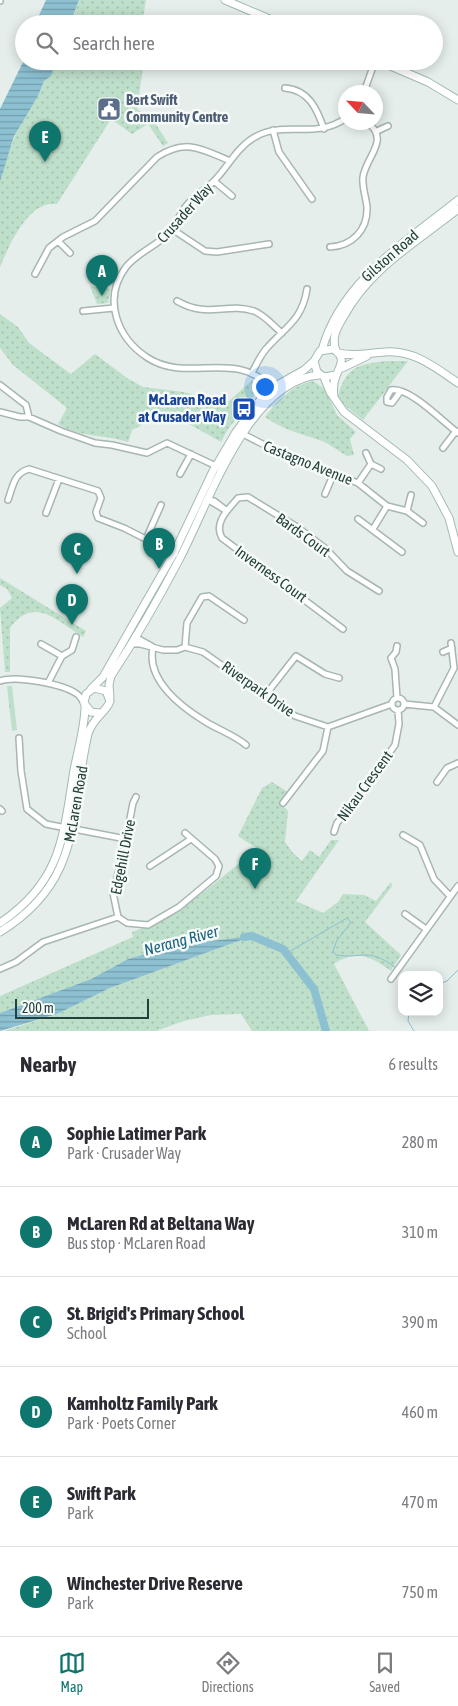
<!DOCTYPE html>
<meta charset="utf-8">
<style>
body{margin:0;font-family:"Asap Condensed",sans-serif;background:#f2f2f3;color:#2b2b33}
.controls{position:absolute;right:15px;bottom:15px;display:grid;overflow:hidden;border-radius:10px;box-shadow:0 2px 12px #0003}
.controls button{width:45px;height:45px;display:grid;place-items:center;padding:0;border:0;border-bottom:1px solid #e1e1e2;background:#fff;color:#2b2b33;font:25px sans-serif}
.compass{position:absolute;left:338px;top:85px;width:45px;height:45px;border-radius:50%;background:#fff;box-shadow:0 2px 12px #0003;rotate:296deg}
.scale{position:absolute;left:15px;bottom:12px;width:134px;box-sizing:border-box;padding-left:5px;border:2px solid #24403b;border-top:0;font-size:14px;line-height:18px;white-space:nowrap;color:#24403b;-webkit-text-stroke:4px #f6faf8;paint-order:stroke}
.you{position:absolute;left:264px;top:386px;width:18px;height:18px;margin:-12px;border:4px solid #fff;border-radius:50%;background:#1a73e8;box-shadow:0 0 0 8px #1a73e833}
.badge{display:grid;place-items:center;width:32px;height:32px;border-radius:50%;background:#0f766e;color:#fff;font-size:16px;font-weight:700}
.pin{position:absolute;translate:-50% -41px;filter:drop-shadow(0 1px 2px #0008)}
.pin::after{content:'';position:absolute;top:26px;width:18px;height:15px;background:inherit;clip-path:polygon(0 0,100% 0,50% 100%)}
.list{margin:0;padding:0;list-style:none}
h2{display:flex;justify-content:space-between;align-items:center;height:65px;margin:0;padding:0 20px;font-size:21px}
h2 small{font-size:16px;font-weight:400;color:#7c7c81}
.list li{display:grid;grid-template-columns:32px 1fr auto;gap:15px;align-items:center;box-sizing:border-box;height:90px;padding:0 20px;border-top:1px solid #e1e1e2}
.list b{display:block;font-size:19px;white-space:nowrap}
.list p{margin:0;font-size:16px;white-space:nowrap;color:#7c7c81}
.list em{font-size:16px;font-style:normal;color:#7c7c81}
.icon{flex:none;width:28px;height:28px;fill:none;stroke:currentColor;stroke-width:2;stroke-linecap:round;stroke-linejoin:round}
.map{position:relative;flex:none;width:458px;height:1031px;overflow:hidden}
.search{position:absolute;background:#fff;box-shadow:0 2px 12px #0003;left:15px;right:15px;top:15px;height:55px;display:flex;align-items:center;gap:12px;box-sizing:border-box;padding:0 18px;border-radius:28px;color:#7c7c81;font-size:19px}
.sheet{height:605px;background:#fff}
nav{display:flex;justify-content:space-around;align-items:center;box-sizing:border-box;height:70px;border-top:1px solid #e1e1e2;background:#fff;font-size:14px;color:#7c7c81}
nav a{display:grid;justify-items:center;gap:2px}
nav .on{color:#0f766e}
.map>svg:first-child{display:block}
</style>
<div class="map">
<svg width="458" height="1031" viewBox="0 0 458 1031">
<defs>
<pattern id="grass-tufts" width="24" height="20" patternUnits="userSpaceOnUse" patternTransform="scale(1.25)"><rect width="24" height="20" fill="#bedfca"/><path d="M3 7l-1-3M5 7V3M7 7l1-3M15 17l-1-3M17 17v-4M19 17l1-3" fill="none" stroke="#a3c0ae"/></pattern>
<pattern id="park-dots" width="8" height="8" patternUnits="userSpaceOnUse" patternTransform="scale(1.25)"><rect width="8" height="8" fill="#bedfca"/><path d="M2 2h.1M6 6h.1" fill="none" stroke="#a3c0ae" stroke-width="1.8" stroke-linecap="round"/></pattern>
<pattern id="water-rules" width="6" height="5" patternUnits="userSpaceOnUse" patternTransform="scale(1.25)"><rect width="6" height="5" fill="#8dc1d2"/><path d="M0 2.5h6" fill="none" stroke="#739eac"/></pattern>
</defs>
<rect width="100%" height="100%" fill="#e5eeeb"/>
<path fill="url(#grass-tufts)" d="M7,686H12L17,730L12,731Z"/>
<path fill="url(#park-dots)" d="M79,0H146L142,24H71Z
M56,61H144L137,109L153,120L168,143L163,146L148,124L132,134L111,119L57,204C28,200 9,246 0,267V182L4,167L18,127L38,96L44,81L51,76Z
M90,286L111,289L108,303L97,304Z
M0,314L18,327L29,343L71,374L95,354L127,378L143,387L183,392L228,402L252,380L258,385L259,390L228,429L221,442L173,415L160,416L132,430L128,442C104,434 80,438 58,424L67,408L13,365L0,348Z
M387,361H408L363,420L343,404L338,396C346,367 358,364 387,361Z
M313,381L325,389L337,415L356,432L350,439L354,455L347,456C338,451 329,443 319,440C298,433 284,430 265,417C278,400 291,386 313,381Z
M0,578L86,631L83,637C59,623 35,594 10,628V672H5L0,608L12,598L7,589L0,585Z
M272,782L288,792L280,803L288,811L285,842L293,853L302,861L310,850L319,857L331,840H339L296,901L323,913L338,902L343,894L364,895L376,901L391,882L392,886L365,922L401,955L391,971C371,956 356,949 334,964L369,1031H252L241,1014L211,1015L184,1021L156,1031H4L57,1014L110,988L249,937L171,946L128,959L91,979L0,1013V996L133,937L132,932C180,915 218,882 256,848L238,836L262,788Z"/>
<path fill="url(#water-rules)" d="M46,0H79L70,24H35Z
M24,60L56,61L51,76L44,81L38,96L14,136L0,182V109Z
M252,936L110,988L57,1014L0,1031V1013L91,979L128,959L171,946Z"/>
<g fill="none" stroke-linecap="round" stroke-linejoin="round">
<path stroke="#8dc1d2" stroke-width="1" d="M287,953L347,918L351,922L349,925L337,940L333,951L336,955C365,959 367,947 395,967
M439,984L447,981L458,970
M409,1012L408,1021L414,1031"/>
<path stroke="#8dc1d2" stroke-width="8" d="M244,937L252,936L283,949L314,989L326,1031"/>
<g stroke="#a7b6b3" stroke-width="8">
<path id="street" d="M0,1V0
M285,88C309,90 317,109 324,129
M364,92L375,61
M273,130L279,152L312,199
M377,131L388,126
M214,181L232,196
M172,229L205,251L217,252L269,244
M58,241L70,253
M330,247C352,246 368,230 367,207C366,197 362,188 363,177C366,156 391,140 367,122
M35,274L49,248L63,237L95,221L157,157C186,138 202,149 230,161
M177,301C208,319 226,302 254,311C265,315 273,326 282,333
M83,311L114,308
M252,373C256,365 260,356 266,349C285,327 302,321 307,289
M0,385L26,405L29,417H20L0,412
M272,388C234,348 189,384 148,358C117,338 102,299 126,267C138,252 157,246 170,232C176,224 180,214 186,206C194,196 205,190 214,181C228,167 237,147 255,137C284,120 316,140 346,118
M400,392L392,403L387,402V397L391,390C409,386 443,422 458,433
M29,417L61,431L95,443L112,445L147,453L167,443L216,466
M243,434L290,458L358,483L387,506L407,511L423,523
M443,448L456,431
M366,453L371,464L381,469
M180,474L191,454
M358,483L371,464
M325,494L334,473
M207,499L227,511
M8,500C13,486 14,473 29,469L98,491L101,498L96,512L98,518L124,528L175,554
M208,500L214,501L227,511
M407,511L411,495
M46,513L59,479
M358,519L402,552
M373,529L387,506
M146,539L161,505
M343,629L222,538C213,522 229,509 238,498L248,497L297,527L326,549L347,571L379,591
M135,637L153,647
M41,644L62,656L48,683
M131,644H140L163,650H177L185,647L203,652L257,690L267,693L271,699L295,716L328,727L392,704
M397,646L396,652L391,658L395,669L397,698
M185,647L187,623L202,597L209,596L244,620
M153,648C146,680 181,707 206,722C219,730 234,735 246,745
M443,652L452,648
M62,656L72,650L76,637
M0,681C16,675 63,684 77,694C80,696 82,700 84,703
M267,693L296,656L325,674L339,678
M392 704a6 6 0 1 1 12 0a6 6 0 1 1-12 0Z
M404,704L434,707L458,725
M434,707L454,668L451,643
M19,738L21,771L27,809L46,824L66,828
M437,782L447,768L458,763
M283,803L323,751L328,727
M0,809L2,811
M74,829L126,839
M334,832L337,823L355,801L395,745L399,724L398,710
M403,835L420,845L434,879L450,896
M150,866L191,839
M405,914L426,929
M118,917L127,923L148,925L179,907L216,876L219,866L215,859L185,833
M118,917L113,893L123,855L133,803L136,797
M0,969L16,962L43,942L118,917
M391,979L458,886"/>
</g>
<g stroke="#a3bab4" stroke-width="9">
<path id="secondary" d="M225,0L281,24
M379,61L428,82L458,100
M322,350C341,281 406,242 458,200
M336,351C331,337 337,328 344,316C370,268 417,242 458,209
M338,353C354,357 369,353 385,352C414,350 435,367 458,383
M342,368L367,356
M324,377L330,392L344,412L407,460L432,486L449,518L458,552
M334,397C333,390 333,383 336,376C340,366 347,357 333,349L320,351L314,361L317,372L324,377L336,375
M91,689L103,677L147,600L174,553L213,471L236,432L260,400L272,388L304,370L314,361
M110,697L109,685L111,676C136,638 159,598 180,558C209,503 248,381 319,375
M0,923C62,881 63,837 74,770C78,749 85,727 85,706
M0,932C84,880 69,815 88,734C93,717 107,712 110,701L106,691L94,688L86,694L84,703L91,712L100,713"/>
</g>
<use href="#street" stroke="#fff" stroke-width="5"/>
<use href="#secondary" stroke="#fff" stroke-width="7"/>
</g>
<defs>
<g id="civic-square" transform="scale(1.25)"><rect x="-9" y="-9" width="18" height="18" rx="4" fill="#5c6f8a" stroke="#f6faf8"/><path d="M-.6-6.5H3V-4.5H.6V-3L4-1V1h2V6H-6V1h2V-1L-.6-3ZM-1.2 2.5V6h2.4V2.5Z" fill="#fff"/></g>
<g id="bus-square" transform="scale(1.25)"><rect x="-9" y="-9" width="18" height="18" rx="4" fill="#1a4fb4" stroke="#f6faf8"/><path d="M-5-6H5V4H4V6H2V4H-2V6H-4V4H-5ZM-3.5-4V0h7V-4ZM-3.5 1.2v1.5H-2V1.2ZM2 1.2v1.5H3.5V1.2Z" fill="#fff"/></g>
</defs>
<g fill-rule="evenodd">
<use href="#civic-square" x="109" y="109"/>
<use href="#bus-square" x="244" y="409"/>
</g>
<g text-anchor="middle" stroke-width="5" stroke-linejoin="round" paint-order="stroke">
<g font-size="15" font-weight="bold" fill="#4e5e75" stroke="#f6faf8" text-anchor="start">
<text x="126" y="105">Bert Swift<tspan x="126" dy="17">Community Centre</tspan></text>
</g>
<g font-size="15" fill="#24403b" stroke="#f6faf8">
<text transform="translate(185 213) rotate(-48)" y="5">Crusader Way</text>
<text transform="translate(390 256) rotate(-41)" y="5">Gilston Road</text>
<text transform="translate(308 463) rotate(22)" y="5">Castagno Avenue</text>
<text transform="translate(303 535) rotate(36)" y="5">Bards Court</text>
<text transform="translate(271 574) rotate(36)" y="5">Inverness Court</text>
<text transform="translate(258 689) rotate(35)" y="5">Riverpark Drive</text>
<text transform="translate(365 786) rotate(-54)" y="5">Nikau Crescent</text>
<text transform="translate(76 804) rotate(-80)" y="5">McLaren Road</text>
<text transform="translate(123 857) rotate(-79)" y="5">Edgehill Drive</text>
</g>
<g font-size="15" font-weight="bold" fill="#164399" stroke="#f6faf8" text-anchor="end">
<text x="226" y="405">McLaren Road<tspan x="226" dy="17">at Crusader Way</tspan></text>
</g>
<g font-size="16" font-style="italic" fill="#1d637d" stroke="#f6faf8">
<text transform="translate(181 940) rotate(-15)" y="6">Nerang River</text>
</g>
</g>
</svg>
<div class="controls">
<button><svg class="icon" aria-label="layers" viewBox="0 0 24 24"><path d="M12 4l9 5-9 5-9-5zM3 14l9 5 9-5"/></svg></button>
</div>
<svg class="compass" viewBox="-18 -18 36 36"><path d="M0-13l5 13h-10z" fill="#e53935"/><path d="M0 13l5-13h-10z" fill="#7c7c81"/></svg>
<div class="scale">200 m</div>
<div class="you"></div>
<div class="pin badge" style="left:102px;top:296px">A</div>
<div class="pin badge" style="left:159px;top:569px">B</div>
<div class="pin badge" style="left:77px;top:574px">C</div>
<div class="pin badge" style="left:72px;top:625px">D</div>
<div class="pin badge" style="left:45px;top:162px">E</div>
<div class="pin badge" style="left:255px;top:889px">F</div>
<div class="search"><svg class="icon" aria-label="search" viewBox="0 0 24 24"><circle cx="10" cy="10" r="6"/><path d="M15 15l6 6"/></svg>Search here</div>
</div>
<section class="sheet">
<h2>Nearby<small>6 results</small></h2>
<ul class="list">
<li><span class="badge">A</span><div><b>Sophie Latimer Park</b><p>Park · Crusader Way</p></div><em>280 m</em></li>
<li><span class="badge">B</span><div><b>McLaren Rd at Beltana Way</b><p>Bus stop · McLaren Road</p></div><em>310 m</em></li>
<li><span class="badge">C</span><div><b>St. Brigid's Primary School</b><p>School</p></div><em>390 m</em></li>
<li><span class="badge">D</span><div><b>Kamholtz Family Park</b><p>Park · Poets Corner</p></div><em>460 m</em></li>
<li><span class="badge">E</span><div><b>Swift Park</b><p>Park</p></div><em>470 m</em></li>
<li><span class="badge">F</span><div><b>Winchester Drive Reserve</b><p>Park</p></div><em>750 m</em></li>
</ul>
</section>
<nav>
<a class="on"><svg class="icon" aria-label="map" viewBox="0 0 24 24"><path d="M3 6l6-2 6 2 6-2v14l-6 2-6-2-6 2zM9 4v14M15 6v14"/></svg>Map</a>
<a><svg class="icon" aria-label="directions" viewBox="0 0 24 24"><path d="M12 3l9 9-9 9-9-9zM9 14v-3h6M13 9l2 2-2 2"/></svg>Directions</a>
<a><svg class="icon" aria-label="saved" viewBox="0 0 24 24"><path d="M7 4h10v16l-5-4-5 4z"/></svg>Saved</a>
</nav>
